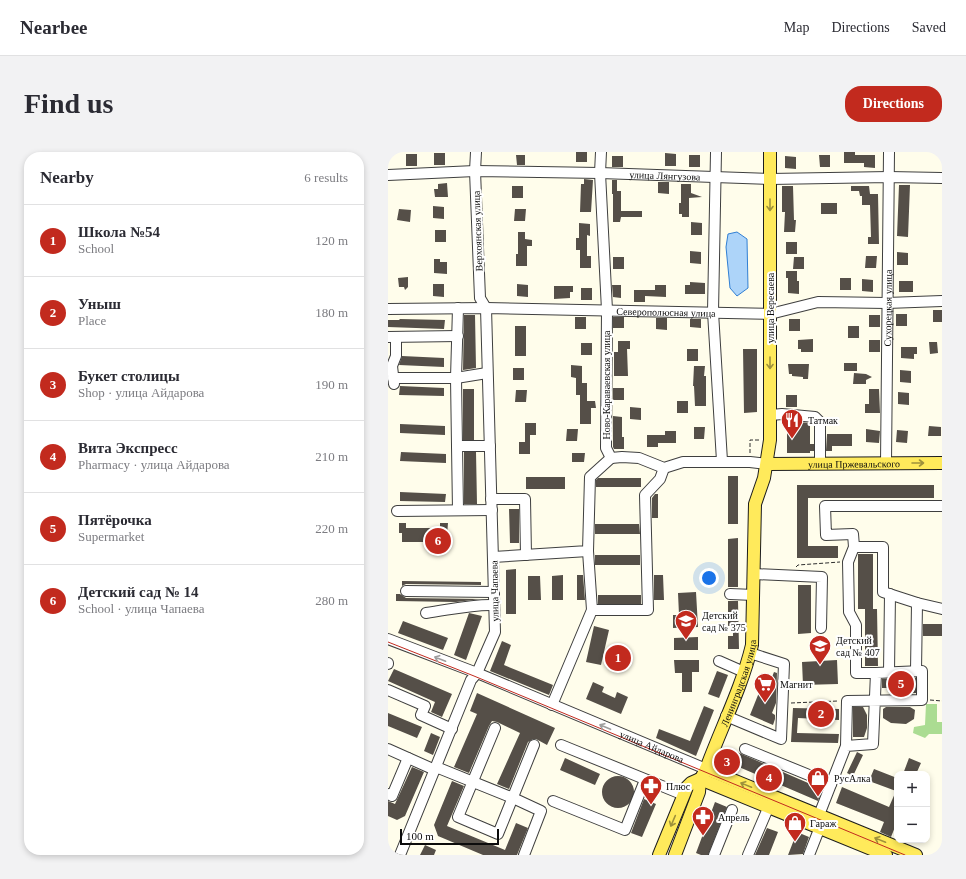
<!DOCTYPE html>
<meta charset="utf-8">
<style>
body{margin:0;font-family:Georgia,serif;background:#f2f2f3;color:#2b2b33}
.controls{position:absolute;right:12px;bottom:12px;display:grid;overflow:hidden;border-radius:8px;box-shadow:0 2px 6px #0003}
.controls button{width:36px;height:36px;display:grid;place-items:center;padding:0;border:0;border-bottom:1px solid #e1e1e2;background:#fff;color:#2b2b33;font:20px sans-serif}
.scale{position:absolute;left:12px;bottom:10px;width:99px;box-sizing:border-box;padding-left:4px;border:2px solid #0c0c0c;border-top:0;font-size:11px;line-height:14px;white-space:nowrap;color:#0c0c0c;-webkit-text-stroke:3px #fff;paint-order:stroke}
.you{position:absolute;left:321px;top:426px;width:14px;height:14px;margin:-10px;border:3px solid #fff;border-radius:50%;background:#1a73e8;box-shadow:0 0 0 6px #1a73e833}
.badge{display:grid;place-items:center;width:26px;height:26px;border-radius:50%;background:#c22a1e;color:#fff;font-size:13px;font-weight:700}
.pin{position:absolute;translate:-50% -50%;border:2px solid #fff;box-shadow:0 1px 4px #0006}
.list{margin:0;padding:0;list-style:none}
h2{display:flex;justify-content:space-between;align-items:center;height:52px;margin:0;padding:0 16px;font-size:17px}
h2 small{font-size:13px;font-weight:400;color:#7c7c81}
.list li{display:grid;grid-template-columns:26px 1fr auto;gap:12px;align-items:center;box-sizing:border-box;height:72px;padding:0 16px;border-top:1px solid #e1e1e2}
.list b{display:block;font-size:15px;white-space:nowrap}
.list p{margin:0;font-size:13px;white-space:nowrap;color:#7c7c81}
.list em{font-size:13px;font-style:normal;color:#7c7c81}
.map{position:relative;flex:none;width:554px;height:703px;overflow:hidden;border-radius:16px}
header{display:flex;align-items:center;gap:24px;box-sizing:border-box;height:56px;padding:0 20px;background:#fff;border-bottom:1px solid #e1e1e2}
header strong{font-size:19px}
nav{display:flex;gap:22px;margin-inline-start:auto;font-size:14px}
.intro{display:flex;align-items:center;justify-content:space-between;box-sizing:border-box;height:96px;padding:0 24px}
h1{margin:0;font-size:28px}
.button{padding:10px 18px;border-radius:16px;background:#c22a1e;color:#fff;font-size:14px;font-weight:700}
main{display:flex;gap:24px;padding:0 24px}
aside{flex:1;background:#fff;border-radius:16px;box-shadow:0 2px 6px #0003}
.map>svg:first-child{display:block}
</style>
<header>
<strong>Nearbee</strong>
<nav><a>Map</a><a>Directions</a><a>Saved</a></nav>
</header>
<div class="intro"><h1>Find us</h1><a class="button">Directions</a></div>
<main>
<aside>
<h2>Nearby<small>6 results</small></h2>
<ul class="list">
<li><span class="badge">1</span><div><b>Школа №54</b><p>School</p></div><em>120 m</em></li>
<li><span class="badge">2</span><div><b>Уныш</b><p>Place</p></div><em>180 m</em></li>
<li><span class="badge">3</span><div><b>Букет столицы</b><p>Shop · улица Айдарова</p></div><em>190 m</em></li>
<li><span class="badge">4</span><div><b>Вита Экспресс</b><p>Pharmacy · улица Айдарова</p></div><em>210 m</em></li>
<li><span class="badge">5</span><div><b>Пятёрочка</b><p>Supermarket</p></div><em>220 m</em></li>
<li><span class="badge">6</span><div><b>Детский сад № 14</b><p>School · улица Чапаева</p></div><em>280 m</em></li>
</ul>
</aside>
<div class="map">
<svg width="554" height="703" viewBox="0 0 554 703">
<rect width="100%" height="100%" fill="#fffdeb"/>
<path fill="#abdc92" d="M538,552H549V570H554V582H541L537,586L525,581L526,575L537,573Z"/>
<path fill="#add4f9" stroke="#317fd3" d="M349,80L359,87L360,136L349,144L342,136L338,95L340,82Z"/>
<path fill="#554f48" d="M188,0H199V10H188Z
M456,0H467V3H487V16L476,15V11H456Z
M46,1H57V13H46Z
M277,1L288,2V14H277Z
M18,2H29V14H18Z
M128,3H137V13H129Z
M301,3H312V15H301Z
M431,3H442V15H432Z
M224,4H235V15H224Z
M397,4L408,5V17L397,16Z
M196,27L205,28L203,60H192L193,32H196Z
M224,28H229V39H233V59H254V65H233L232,70H225V42H224Z
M270,30H281V42L270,41Z
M59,31L60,45H47L46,37H50V32Z
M293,32H303V41L314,45L301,46V65H294V62H291V51H293Z
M511,33H522L520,85L509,84Z
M124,34H135V46H124Z
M394,34H405L406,68H408L407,80H396L397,60H394Z
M463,34H481L482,42H490L491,92H480V85H483L482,53H474V44H472L471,39H463Z
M433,51H449V62H433Z
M45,54L56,55V67L45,66Z
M11,57L23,58L22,70L9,68Z
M127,57H138L137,69H126Z
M303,70L314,71V83H303Z
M191,71L202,72V84L199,83V104H203V116H192V98H188V86H191Z
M47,78H58V90H47Z
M130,80H137V87L144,88V94H139V114H128V102H130Z
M398,90H409V102H398Z
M302,99L313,100V112L302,111Z
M509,100L520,101V113H509Z
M478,104H489L488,116H477Z
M225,105H236V117H225Z
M406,105H416V117H405Z
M46,107H52V110H59V122L46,121Z
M398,119H409V129H411V142L400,141V126H398Z
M20,125V135L17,138L16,135H11L10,126Z
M452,126H463V138H452Z
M474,127L485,128V140L474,139Z
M511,129H525V140H511Z
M302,130L317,131V142H297V133H302Z
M45,132H56V145L45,144Z
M129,132L140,133V145L129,144Z
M224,133H233V146L225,145Z
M267,133H278V145L257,144V150H246V138H267Z
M166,134H185V140H182V146L166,147Z
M193,136H204V148H193Z
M545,158H554V170H545Z
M508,162H519V174H508Z
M76,163H87L88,216L75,218Z
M481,163H492V175H481Z
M187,165H198V177H187Z
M225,165H236V176H225Z
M268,166H279V178L268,177Z
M12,167L57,168L56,177L0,175V168H11Z
M302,167H313V176L302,175Z
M401,167H412V179H401Z
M127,174H138V204H127Z
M460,174H471V186H460Z
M425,187V200H413V197H410V188Z
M481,188H492V200H481Z
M230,189H242V197H239L240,224H226V200H230Z
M541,190H549L550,201L542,202Z
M193,191H204V203H193Z
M513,195H529V202H526V207L513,206Z
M299,197H310V209H299Z
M355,197H369V260L356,261Z
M14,204L56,206V215L11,213Z
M456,211H469V219H456Z
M400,212H421L420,227H415V225L404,224V222H401Z
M183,213L194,214V231H199V249H207L208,256H203V272H192V243H188V226L183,225Z
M306,214H317L316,224H318V254H307L306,234H305Z
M125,216H136V228H125Z
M512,218L523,219V231L512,230Z
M466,221L478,222L484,225L478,228V232H465Z
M12,234L56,236V244L11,243Z
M225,236H236V248H225Z
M75,237H86V288H75Z
M481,237H491L492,261H477V252H481Z
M128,238H139L138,250H127Z
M510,240L521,241V253L510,252Z
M398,243H409V255H398Z
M289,249H300V261H289Z
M242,255L253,256V268L242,267Z
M225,264L234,265V285H236V297H226L225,295Z
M399,269L422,271V292H426V299H422V301H399Z
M137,271H148V283H142V302H131V290H137Z
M12,272L57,274V283L12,281Z
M541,274L553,275V284H540Z
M306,275H317L316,287H306Z
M179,277H190L189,289H178Z
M478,277L492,279L491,291L478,290Z
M509,278L520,279L519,291L508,290Z
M277,279H288V291H270V295H259V283H277Z
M439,282H464V294H444V299H438Z
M13,300L58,302V311L12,309Z
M76,300H88L89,352H76Z
M184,301H197L196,310H184Z
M340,324H350V372H340Z
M138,325H177V337H138Z
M210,326H253V335H208V328Z
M409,333H546V346H420V394H450V406H409Z
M12,340L58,342L57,350L12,349Z
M267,342H270V366H264V346Z
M121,357H131V391H122Z
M11,371H18V376H52V371H60L59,383H57V390H47V393H42V390H14V381H11Z
M207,372H251L252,382H207Z
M350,386V435H340V387Z
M470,402H485V457H489L490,514H477V457H470Z
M207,403H252V413H207Z
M128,417V462H118V418Z
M175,423V448H164V424Z
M189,423H195L197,448H189Z
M266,423H275L276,448H266Z
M140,424H152L153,448H140Z
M14,429L93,430V433L18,432L14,434Z
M410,433H423V481L410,482Z
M308,440L310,475L285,476V463H291L290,441Z
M8,442H12L18,446L93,447L68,450L8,449Z
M210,443H253V452H210Z
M340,449H350L351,497H340V484H345V474H340Z
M81,461L94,464L78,508L66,503Z
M15,469L60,486L55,498L10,481Z
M535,472H554V484H535Z
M206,474L221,478L213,513L198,510Z
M310,485V498H286V486Z
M114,489L123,493L116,513L165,533L161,543L102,519Z
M286,508H311V520H304V540H294V521H287Z
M449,508L450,532L415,533L414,510Z
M6,517L64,542L54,565L43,560L47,550L0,529Z
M329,519L340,523L331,546L320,542Z
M386,520L389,521L388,551L384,561L387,563V567L385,573L362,563L374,533L380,535Z
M528,526V541H525V536H494V527Z
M205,530L216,535L214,540L227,546L229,540L240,545L233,562L198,547Z
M89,541L167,576L159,593L148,587H145L140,590L121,637L109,632L132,581L109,570L104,569L101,574L81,621L66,615L89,562L82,559Z
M316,554L326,558L308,604L268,586L271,577L302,589Z
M465,555H475L479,563V576L476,585H465Z
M498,555H522L527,558L526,567L518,572L503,571L495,566V557Z
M405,556L451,557V568L410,566L409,581L451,582L450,591L403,590Z
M0,561L34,575L29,586L0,574Z
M43,581L52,585L45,603L36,599Z
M349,600L434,637L430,649L344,612Z
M469,600L475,603L465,624L459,621Z
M177,606L212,622L207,633L172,618Z
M521,606L533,611L528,622H515Z
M24,615L36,620L17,664L9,668L0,664V649L7,652Z
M486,617L509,626V670L503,685L492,680L496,670L448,651L454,635L501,655L508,639L481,629Z
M214 640a16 16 0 1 1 32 0a16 16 0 1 1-32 0Z
M64,629L76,634L59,674L117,698L128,671L140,676L129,703H95L50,684L46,673Z
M256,647L268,652L254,685L243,681Z
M327,650L339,655L320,703H313L308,701Z
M379,676L390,680L381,703H367Z
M409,680L421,685L415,702L400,703Z
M37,693L48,698L46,703H32Z"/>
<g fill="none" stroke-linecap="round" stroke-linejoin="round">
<g stroke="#3f3f3f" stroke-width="12">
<g id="minor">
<path d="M213,0L212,21L219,158L218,296L223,306L234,305L251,306L276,316L295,310H362L379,312"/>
<path d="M328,0L325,160L334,309"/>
<path id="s1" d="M0,23L87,19L212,21L382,27L501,25L554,26"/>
<path d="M70,156L68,226L69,294H102"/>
<path id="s2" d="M0,157L98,156L382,162L430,150L499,151L554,149"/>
<path d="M0,185L70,184"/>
<path d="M5,226H68L99,221"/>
<path d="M6,232L4,214L8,204V185"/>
<path d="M383,263L394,262L427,265L432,270V312"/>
<path d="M69,294L70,358"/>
<path id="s3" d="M498,311L501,0"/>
<path d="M103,347H137L138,403"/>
<path d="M9,359L104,358"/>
<path d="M466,395H495V440L529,451"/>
<path d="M105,405L200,399L202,325L223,306"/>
<path d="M366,422L434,425L433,476"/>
<path d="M18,439L106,440"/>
<path d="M342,442L366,443"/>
<path d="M204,458H260L257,343L272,327L276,316"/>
<path d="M38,461C61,458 83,452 106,453"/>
<path id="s4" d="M0,487L89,521L318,617"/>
<path d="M331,509L356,520"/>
<path d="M0,511V512"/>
<path d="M528,519L529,451L554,457"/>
<path d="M501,520L502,442"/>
<path d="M488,521H468V473L461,460L460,410L466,395L465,382L438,383L437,354H554"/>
<path d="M0,538L37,554L33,563L64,577"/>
<path d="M164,553L204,458L200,399"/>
<path d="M338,564L393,587L396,512L362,501"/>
<path d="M107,576L70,665L110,682L146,593"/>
<path d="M173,593L296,643"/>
<path d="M0,597L47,618"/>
<path d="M357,597L443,632"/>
<path d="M48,615L125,646L153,659L136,703"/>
<path d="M0,642L4,644L20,606"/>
<path d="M165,649L237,678L257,628"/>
<path d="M431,663L458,594L459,549L534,548V519L488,521L485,592L458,594"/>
<path d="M12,703L83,528L89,521L107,480L98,156L92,146L87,19L88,0"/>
<path d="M326,703L344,658"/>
<path d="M360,703L381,654"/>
<path d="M421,703L432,675"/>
</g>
</g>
<g stroke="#1d1d1d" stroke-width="14">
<g id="major">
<path id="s5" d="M379,312L554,311"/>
<path d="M318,617L528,703"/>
<path d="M312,627L498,703"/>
<path d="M271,703L299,635L303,631L312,627"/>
<path id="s6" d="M287,703L311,640L312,628L318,617C333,576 354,535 364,493L367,352L376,326L382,288V0"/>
</g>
</g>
<path stroke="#2e2e2e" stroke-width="1" stroke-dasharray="4 2" stroke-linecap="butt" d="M362,301V288H372
M408,415L410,413L452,410
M542,548L554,549
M403,551L450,549"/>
<use href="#minor" stroke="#fff" stroke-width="10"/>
<use href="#major" stroke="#ffea5b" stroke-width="12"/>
<path stroke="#c22a1e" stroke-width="1" d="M0,490L86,524L517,703"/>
</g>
<defs><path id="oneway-shaft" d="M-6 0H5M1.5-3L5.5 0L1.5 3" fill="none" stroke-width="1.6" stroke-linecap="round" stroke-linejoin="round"/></defs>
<g stroke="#9e913b">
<use href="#oneway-shaft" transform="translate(382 53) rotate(90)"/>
<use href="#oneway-shaft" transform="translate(382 211) rotate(90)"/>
<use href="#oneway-shaft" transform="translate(530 311)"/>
<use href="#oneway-shaft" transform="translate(358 633) rotate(-158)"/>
<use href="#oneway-shaft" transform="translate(285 669) rotate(113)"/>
<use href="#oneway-shaft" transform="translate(492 688) rotate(-158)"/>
</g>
<g stroke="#9e9e9e">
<use href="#oneway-shaft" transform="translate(52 507) rotate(-159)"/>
<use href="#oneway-shaft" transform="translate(217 575) rotate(-157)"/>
</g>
<defs>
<g id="restaurant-pin" transform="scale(1.15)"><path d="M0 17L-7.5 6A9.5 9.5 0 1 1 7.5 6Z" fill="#c22a1e" stroke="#fff"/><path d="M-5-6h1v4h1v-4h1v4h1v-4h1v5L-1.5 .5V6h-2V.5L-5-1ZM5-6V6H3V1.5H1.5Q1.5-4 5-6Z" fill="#fff"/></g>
<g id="school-pin" transform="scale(1.15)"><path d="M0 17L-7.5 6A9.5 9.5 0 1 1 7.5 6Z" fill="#c22a1e" stroke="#fff"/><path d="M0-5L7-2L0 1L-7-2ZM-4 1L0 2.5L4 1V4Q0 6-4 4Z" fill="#fff"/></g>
<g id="supermarket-pin" transform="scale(1.15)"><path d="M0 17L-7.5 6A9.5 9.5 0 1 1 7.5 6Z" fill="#c22a1e" stroke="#fff"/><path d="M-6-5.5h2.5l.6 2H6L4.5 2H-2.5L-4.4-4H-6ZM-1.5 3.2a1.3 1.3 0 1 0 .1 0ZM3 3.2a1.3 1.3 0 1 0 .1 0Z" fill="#fff"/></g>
<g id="shop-pin" transform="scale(1.15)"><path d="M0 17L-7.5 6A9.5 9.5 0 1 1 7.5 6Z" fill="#c22a1e" stroke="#fff"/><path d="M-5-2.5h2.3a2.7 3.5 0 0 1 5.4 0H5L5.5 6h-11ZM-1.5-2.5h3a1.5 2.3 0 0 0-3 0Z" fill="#fff"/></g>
<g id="pharmacy-pin" transform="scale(1.15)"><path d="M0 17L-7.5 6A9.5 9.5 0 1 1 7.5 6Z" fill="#c22a1e" stroke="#fff"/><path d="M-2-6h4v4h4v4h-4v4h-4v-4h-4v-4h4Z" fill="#fff"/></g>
</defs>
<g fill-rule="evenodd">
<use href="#restaurant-pin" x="404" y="268"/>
<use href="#school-pin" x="298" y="469"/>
<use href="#school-pin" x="432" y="494"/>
<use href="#supermarket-pin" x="377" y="532"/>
<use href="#shop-pin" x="430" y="626"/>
<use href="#pharmacy-pin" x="263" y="634"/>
<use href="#pharmacy-pin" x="315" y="665"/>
<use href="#shop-pin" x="407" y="671"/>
</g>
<g text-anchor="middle" stroke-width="4" stroke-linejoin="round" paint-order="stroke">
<g font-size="10" fill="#0c0c0c" stroke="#fff">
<text dy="4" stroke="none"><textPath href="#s1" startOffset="277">улица Лянгузова</textPath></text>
<text transform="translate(89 79) rotate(-92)" y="4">Верхоянская улица</text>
<text transform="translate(382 156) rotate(-90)" y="4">улица Вересаева</text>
<text dy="4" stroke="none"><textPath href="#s3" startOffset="155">Сухорецкая улица</textPath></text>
<text dy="4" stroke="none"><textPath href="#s2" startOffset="278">Северополюсная улица</textPath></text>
<text transform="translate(218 233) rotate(-90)" y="4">Ново-Караваевская улица</text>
<text dy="4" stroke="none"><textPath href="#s5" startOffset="87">улица Пржевальского</textPath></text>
<text transform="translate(106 439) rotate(-91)" y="4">улица Чапаева</text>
<text dy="4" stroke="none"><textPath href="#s6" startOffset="184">Ленинградская улица</textPath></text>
<text dy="4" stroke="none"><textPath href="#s4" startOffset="285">улица Айдарова</textPath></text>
</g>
<g font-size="10" fill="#0c0c0c" stroke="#fff" text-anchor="start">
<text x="420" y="272">Татмак</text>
<text x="314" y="467">Детский<tspan x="314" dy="12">сад № 375</tspan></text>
<text x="448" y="492">Детский<tspan x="448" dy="12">сад № 407</tspan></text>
<text x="392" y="536">Магнит</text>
<text x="446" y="630">РусАлка</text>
<text x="278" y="638">Плюс</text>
<text x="330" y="669">Апрель</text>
<text x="422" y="675">Гараж</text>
</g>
</g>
</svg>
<div class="controls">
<button>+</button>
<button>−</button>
</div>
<div class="scale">100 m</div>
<div class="you"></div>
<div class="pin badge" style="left:230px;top:506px">1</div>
<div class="pin badge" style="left:433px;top:562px">2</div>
<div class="pin badge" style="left:339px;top:610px">3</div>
<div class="pin badge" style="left:381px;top:626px">4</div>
<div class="pin badge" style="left:513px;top:532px">5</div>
<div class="pin badge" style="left:50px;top:389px">6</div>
</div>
</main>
